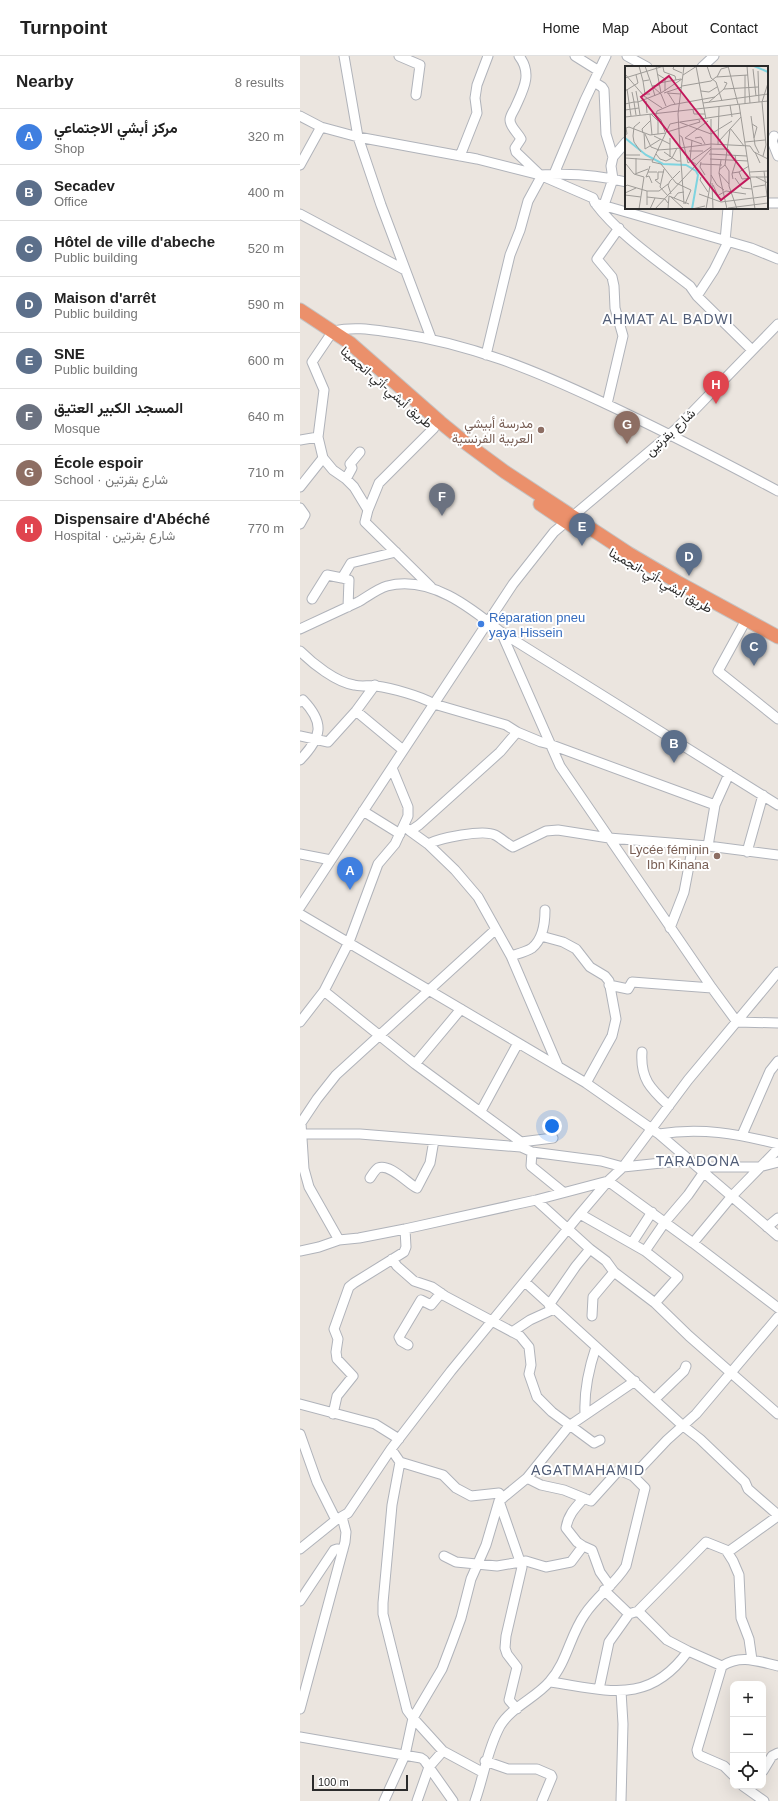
<!DOCTYPE html>
<meta charset="utf-8">
<style>
body{margin:0;font-family:Arial,Vazirmatn,sans-serif;background:#f6f6f6;color:#222}
.controls{position:absolute;right:12px;bottom:12px;display:grid;overflow:hidden;border-radius:8px;box-shadow:0 4px 16px #0002}
.controls button{width:36px;height:36px;display:grid;place-items:center;padding:0;border:0;border-bottom:1px solid #e0e0e0;background:#fff;color:#222;font:20px sans-serif}
.scale{position:absolute;left:12px;bottom:10px;width:96px;box-sizing:border-box;padding-left:4px;border:2px solid #2b2b2b;border-top:0;font-size:11px;line-height:14px;white-space:nowrap;color:#2b2b2b;-webkit-text-stroke:3px #fff;paint-order:stroke}
.you{position:absolute;left:252px;top:1070px;width:14px;height:14px;margin:-10px;border:3px solid #fff;border-radius:50%;background:#1a73e8;box-shadow:0 0 0 6px #1a73e833}
.badge{display:grid;place-items:center;width:26px;height:26px;border-radius:50%;background:#0f766e;color:#fff;font-size:13px;font-weight:700}
.pin{position:absolute;translate:-50% -33px;filter:drop-shadow(0 1px 2px #0008)}
.pin::after{content:'';position:absolute;top:21px;width:14px;height:12px;background:inherit;clip-path:polygon(0 0,100% 0,50% 100%)}
.list{margin:0;padding:0;list-style:none}
h2{display:flex;justify-content:space-between;align-items:center;height:52px;margin:0;padding:0 16px;font-size:17px}
h2 small{font-size:13px;font-weight:400;color:#767676}
.list li{display:grid;grid-template-columns:26px 1fr auto;gap:12px;align-items:center;box-sizing:border-box;height:56px;padding:0 16px;border-top:1px solid #e0e0e0}
.list b{display:block;font-size:15px;white-space:nowrap}
.list p{margin:0;font-size:13px;white-space:nowrap;color:#767676}
.list em{font-size:13px;font-style:normal;color:#767676}
.icon{flex:none;width:22px;height:22px;fill:none;stroke:currentColor;stroke-width:2;stroke-linecap:round;stroke-linejoin:round}
.map{position:relative;flex:none;width:478px;height:1745px;overflow:hidden}
header{display:flex;align-items:center;gap:24px;box-sizing:border-box;height:56px;padding:0 20px;background:#fff;border-bottom:1px solid #e0e0e0}
header strong{font-size:19px}
nav{display:flex;gap:22px;margin-inline-start:auto;font-size:14px}
main{display:flex}
aside{flex:1;background:#fff}
.map>svg:first-child{display:block}
</style>
<header>
<strong>Turnpoint</strong>
<nav><a>Home</a><a>Map</a><a>About</a><a>Contact</a></nav>
</header>
<main>
<aside>
<h2>Nearby<small>8 results</small></h2>
<ul class="list">
<li><span class="badge" style="background:#3f7fe0">A</span><div><b>مركز أبشي الاجتماعي</b><p>Shop</p></div><em>320 m</em></li>
<li><span class="badge" style="background:#5c6f8a">B</span><div><b>Secadev</b><p>Office</p></div><em>400 m</em></li>
<li><span class="badge" style="background:#5c6f8a">C</span><div><b>Hôtel de ville d'abeche</b><p>Public building</p></div><em>520 m</em></li>
<li><span class="badge" style="background:#5c6f8a">D</span><div><b>Maison d'arrêt</b><p>Public building</p></div><em>590 m</em></li>
<li><span class="badge" style="background:#5c6f8a">E</span><div><b>SNE</b><p>Public building</p></div><em>600 m</em></li>
<li><span class="badge" style="background:#6b7280">F</span><div><b>المسجد الكبير العتيق</b><p>Mosque</p></div><em>640 m</em></li>
<li><span class="badge" style="background:#8d6e63">G</span><div><b>École espoir</b><p>School · شارع بقرتين</p></div><em>710 m</em></li>
<li><span class="badge" style="background:#e0444e">H</span><div><b>Dispensaire d'Abéché</b><p>Hospital · شارع بقرتين</p></div><em>770 m</em></li>
</ul>
</aside>
<div class="map">
<svg width="478" height="1745" viewBox="0 0 478 1745">
<rect width="100%" height="100%" fill="#ebe5df"/>
<g fill="none" stroke-linecap="round" stroke-linejoin="round">
<g stroke="#b0b3ba" stroke-width="11">
<path id="minor" d="M44,0L58,81L81,149L131,282
M99,0L120,9L116,39
M219,0C233,18 223,34 215,52C213,56 210,60 210,64C210,71 218,77 221,83L215,92L216,96L240,119C268,117 299,119 326,126
M275,0L299,15
M327,0L347,11
M402,11L414,0
M294,26L302,31L304,34L306,78L313,101
M0,60L21,71L58,81L177,103L240,119L293,142L295,147L451,192L478,203
M474,80L472,85L478,100
M160,100L177,57L175,42L177,29L188,0
M0,109L21,71
M254,118L285,44L306,0
M295,147C319,179 358,205 390,230L397,240L452,294
M467,147H478
M304,149L313,123L311,110L313,101L326,86
M0,158L105,214
M425,185L428,152
M397,240L414,214L428,186
M186,299L210,199L220,174L228,145L240,123V119
M307,348L323,280L315,252L314,230L312,221L297,203L319,172
M0,384L18,381
M23,402L33,414L46,423L54,431L68,454L65,466L131,531
M46,423L52,412L50,408L60,396
M0,431L23,402L18,381L24,334L12,306L33,275C56,270 74,274 96,277C171,288 234,314 302,346C362,374 420,404 478,435
M0,452L5,459L0,468
M68,454L79,427L134,372
M12,543L27,519L42,522
M48,551L49,524L42,522L51,507L96,496
M446,564L418,615L478,663
M0,573C19,564 39,555 58,546C67,541 77,533 87,530C130,519 170,551 201,576L260,710L412,932L437,966L478,967
M201,576L478,749
M0,595C13,608 36,626 54,629C61,631 69,629 76,630C91,632 121,640 134,648L206,669L217,676L241,686L249,688L415,749L429,718
M0,646L3,644C25,667 22,681 0,704
M56,655L103,694
M0,680L28,686L56,655L75,629
M63,755L100,778
M106,772L110,775L119,769L200,696L217,676
M110,775L128,788L155,814L178,841L211,900L258,1010
M128,788C140,782 183,773 195,779C201,782 207,788 213,791L246,775L258,774L309,782L408,790L478,799
M408,790L415,749
M447,796L463,739
M0,798L31,804
M0,851L213,528L254,476L376,373L478,268
M0,858L286,1027L359,1078L478,1180
M370,872L384,836L393,789
M241,880L263,886L276,893L290,911L305,920L309,925L316,963L312,980L286,1027
M211,900C217,898 226,896 232,892C243,883 245,868 245,854
M309,929L328,933L332,926L412,932
M24,935L115,1008L221,1086V1091
M0,966L24,935L49,886L78,808L95,788L108,760V751L92,712
M342,996C340,1023 351,1033 369,1050
M115,1008L161,953
M181,1055L218,987
M0,1078H60L221,1091L232,1096L301,1105L323,1111L390,1104
M359,1078C401,1071 438,1078 478,1088
M442,1079L470,1015L478,1005
M221,1086L253,1082
M232,1096L231,1110L263,1136
M398,1111H459L478,1106
M70,1122C72,1119 75,1114 78,1112C90,1107 108,1128 117,1132L130,1107L134,1084
M236,1144L290,1193L306,1205L314,1216L355,1247L389,1280L478,1358
M280,1158L345,1195L378,1221L355,1247
M467,1171L478,1162
M39,1184L9,1131L4,1113L1,1067L17,1043L36,1019L195,874
M332,1187L352,1156
M393,1187L432,1140L478,1093
M0,1195L19,1191L39,1184L59,1182L105,1173L236,1144L308,1125L393,1187L478,1252
M345,1195L365,1166L388,1139L404,1116
M92,1203L97,1210L114,1225L132,1231L145,1240L220,1280L229,1291L231,1309L229,1318L237,1341L252,1356L294,1387L300,1384
M225,1226L382,1369L400,1383L445,1426L448,1433L478,1459
M249,1249L276,1210L290,1193
M292,1260L293,1241L314,1216
M212,1276L230,1264L254,1253
M108,1289L101,1285L99,1281L121,1244L131,1249L141,1237
M355,1343L384,1315L386,1310
M0,1348L75,1368L99,1383
M285,1357C284,1335 289,1312 296,1291
M33,1358L37,1340L53,1320L37,1303L36,1296L38,1283L34,1273L49,1231L54,1227L104,1196L106,1191L105,1173
M0,1378L17,1426L36,1464
M91,1393L100,1406L143,1419L156,1432L171,1440L199,1437L203,1442
M100,1406L92,1449L83,1547V1558L107,1654L113,1662L143,1695L182,1716
M333,1420L367,1384L396,1358L478,1261
M284,1442C275,1452 268,1459 266,1472L277,1486L283,1490L292,1494L300,1516L310,1530
M199,1445L222,1511L206,1580L205,1592L207,1598L217,1611L209,1644L217,1653
M0,1493L36,1464L48,1457L91,1393L151,1315L280,1158L308,1125L323,1111L388,1024L478,916
M428,1496L478,1460
M144,1500L156,1506L197,1510L226,1505L246,1511L271,1506L283,1490
M304,1534L329,1558
M0,1545L34,1494L37,1493L43,1494
M338,1555L367,1584L388,1595L422,1610
M250,1626C307,1634 349,1650 388,1595
M299,1633L309,1586L329,1558L338,1555L406,1486L426,1494L433,1505L439,1519L441,1562L449,1583L452,1604
M0,1653L45,1486L46,1476L42,1461
M0,1681L121,1702L124,1704L153,1745
M185,1705L208,1713H237L251,1719L252,1721L242,1745
M463,1715L472,1700L478,1697
M433,1719L424,1710L401,1700L398,1698L397,1694L422,1610C441,1598 457,1605 478,1610
M443,1730L464,1745
M84,1745L105,1699L113,1662L142,1613L153,1584L161,1562L171,1523L186,1489L199,1445L227,1422L269,1370L335,1325
M117,1745L129,1711L143,1695
M175,1745C184,1720 187,1694 200,1670C211,1651 236,1642 250,1625C267,1606 270,1579 285,1558C297,1540 315,1528 326,1510L345,1432L333,1420L319,1414L291,1445L264,1434L241,1429L227,1422
M321,1745L323,1668L321,1635"/>
</g>
<g stroke="#c4c4c4" stroke-width="15">
<path id="highway" d="M0,254L50,287L140,366L167,388L205,416L328,497L379,527L478,581
M240,448L277,473"/>
</g>
<use href="#minor" stroke="#fff" stroke-width="9"/>
<use href="#highway" stroke="#eb906b" stroke-width="13"/>
</g>
<g fill="#8d6e63" stroke="#fff" stroke-width="1.5">
<circle cx="241" cy="374" r="4"/>
<circle cx="417" cy="800" r="4"/>
</g>
<circle fill="#3f7fe0" stroke="#fff" stroke-width="1.5" cx="181" cy="568" r="4"/>
<g text-anchor="middle" stroke-width="4" stroke-linejoin="round" paint-order="stroke">
<g font-size="13" fill="#2b2b2b" stroke="#fff">
<text transform="translate(87 331) rotate(41)" y="5">طريق أبشي-أتي-انجمينا</text>
<text transform="translate(370 376) rotate(-43)" y="5">شارع بقرتين</text>
<text transform="translate(361 524) rotate(30)" y="5">طريق أبشي-أتي-انجمينا</text>
</g>
<g font-size="13" fill="#785e54" stroke="#fff" text-anchor="end">
<text x="233" y="372">مدرسة أبيشي<tspan x="233" dy="15">العربية الفرنسية</tspan></text>
<text x="409" y="798">Lycée féminin<tspan x="409" dy="15">Ibn Kinana</tspan></text>
</g>
<g font-size="13" fill="#366cbe" stroke="#fff" text-anchor="start">
<text x="189" y="566">Réparation pneu<tspan x="189" dy="15">yaya Hissein</tspan></text>
</g>
<g font-size="14" letter-spacing="1" fill="#515d77" stroke="#fff">
<text x="368" y="268">AHMAT AL BADWI</text>
<text x="398" y="1110">TARADONA</text>
<text x="288" y="1419">AGATMAHAMID</text>
</g>
</g>
<g transform="translate(325 10)">
<rect width="143" height="143" fill="#ebe5df"/>
<path fill="none" stroke="#7fd4e0" stroke-width="2" d="M129,0L143,6M0,72L21,89L38,98L61,99L71,105L73,109L67,143"/>
<path fill="none" stroke="#9e9b97" stroke-width="1" d="M14,0L18,15L24,14M20,0L27,20L36,28L41,40M31,0L36,27M49,0L48,3L57,7M59,0L53,48L55,82L86,78L125,80L129,86L143,93M71,0L81,53M82,0L86,12L91,16L97,35M103,0L113,38M122,0L125,37M38,1L39,6L50,10L51,14M128,3L131,30M133,5L134,36M0,8L19,30L37,42M32,8L40,13V25M58,9L72,0M92,11L96,3L103,1M0,12L39,0M18,15L20,28H25M34,17L56,13M57,20L86,15L91,11L123,9M2,23L6,50M99,23L133,21M0,25L13,17L11,9M76,25L84,26L92,21M7,26L9,36H13L11,25M39,27L57,21M42,27L56,28M43,27L50,38M30,30L27,20L34,19M21,35L22,47M84,36L99,23L102,17L99,16M137,36L141,79L138,90M137,36L143,17M78,37L143,28M0,38L9,36L11,49M114,38L130,143M120,38V9M105,39L107,51M0,44L14,42M68,44L69,48H80M25,48L27,69M26,48L33,55V68M15,49L13,36L36,27L57,13M126,50L130,79L134,87M0,51L143,35M15,56L9,61L8,70L9,76L16,86M55,56L116,47M127,58L132,61L129,72M105,62L119,80M40,66L36,54L31,49L32,45L46,39L90,31M42,66L75,56L74,54M18,67L17,63L26,54M19,67L20,83L36,73M20,68L26,81L34,84M0,69L2,68L1,62L4,61L25,69L41,67M54,69L57,71L63,97L86,81M29,70L45,78M45,72V91M60,72L83,55M60,72L77,78M70,72L76,71L80,78M67,74L65,94L72,99M95,74L116,51M120,76L140,74M93,79L94,41M46,83L55,82L59,138M33,84L46,83M64,85H78M39,86L52,95H56M130,86L135,97M31,88L35,93L41,95L47,92L52,82M84,88L122,90M0,89H15M0,92L28,94M85,93L123,95M96,94L94,107L102,143M76,96L75,101L80,109M1,98L9,108L19,111M76,98L97,99M100,99L104,105V120L112,143M25,100L23,106H32M39,103L35,121L43,130M94,104L100,99L105,63M139,105L142,130M23,106L21,111L24,110L27,117M114,106L117,113L126,112M125,106L143,105M11,107V92M94,107L104,118M107,107L114,106L124,100M10,108L23,103M86,109L92,119L99,124M76,111L75,114L83,126M126,111H143M131,111L143,117M110,112L117,122L127,123M108,113L107,108L111,95L110,89M87,117L88,143M35,118L30,114L33,113V106H39M88,119L93,130M0,121L2,119L22,125V139M128,121L140,119M22,125H34L43,118M0,127L11,122M46,128L43,119L45,115L55,105M74,128L96,136L128,132M0,129L16,131M44,130L64,138M92,130L101,125L121,128M22,131L40,133L43,137M46,131L59,143M49,132L53,127L59,126M129,132L143,130M60,138L66,124L51,117L36,98L27,96L45,58L54,56L86,68L107,55M103,142L143,137M14,143L19,111M25,143L30,132M30,143L86,83H103L107,89M43,143L44,130M67,143L80,140M81,143L86,114V53"/>
<path fill="#c2185b" fill-opacity="0.15" stroke="#c2185b" stroke-width="2" d="M44,10L124,112L96,134L16,31Z"/>
<rect width="143" height="143" fill="none" stroke="#2b2b2b" stroke-width="2"/>
</g>
</svg>
<div class="controls">
<button>+</button>
<button>−</button>
<button><svg class="icon" aria-label="locate" viewBox="0 0 24 24"><circle cx="12" cy="12" r="6"/><path d="M12 2v4M12 18v4M2 12h4M18 12h4"/></svg></button>
</div>
<div class="scale">100 m</div>
<div class="you"></div>
<div class="pin badge" style="left:50px;top:834px;background:#3f7fe0">A</div>
<div class="pin badge" style="left:374px;top:707px;background:#5c6f8a">B</div>
<div class="pin badge" style="left:454px;top:610px;background:#5c6f8a">C</div>
<div class="pin badge" style="left:389px;top:520px;background:#5c6f8a">D</div>
<div class="pin badge" style="left:282px;top:490px;background:#5c6f8a">E</div>
<div class="pin badge" style="left:142px;top:460px;background:#6b7280">F</div>
<div class="pin badge" style="left:327px;top:388px;background:#8d6e63">G</div>
<div class="pin badge" style="left:416px;top:348px;background:#e0444e">H</div>
</div>
</main>
